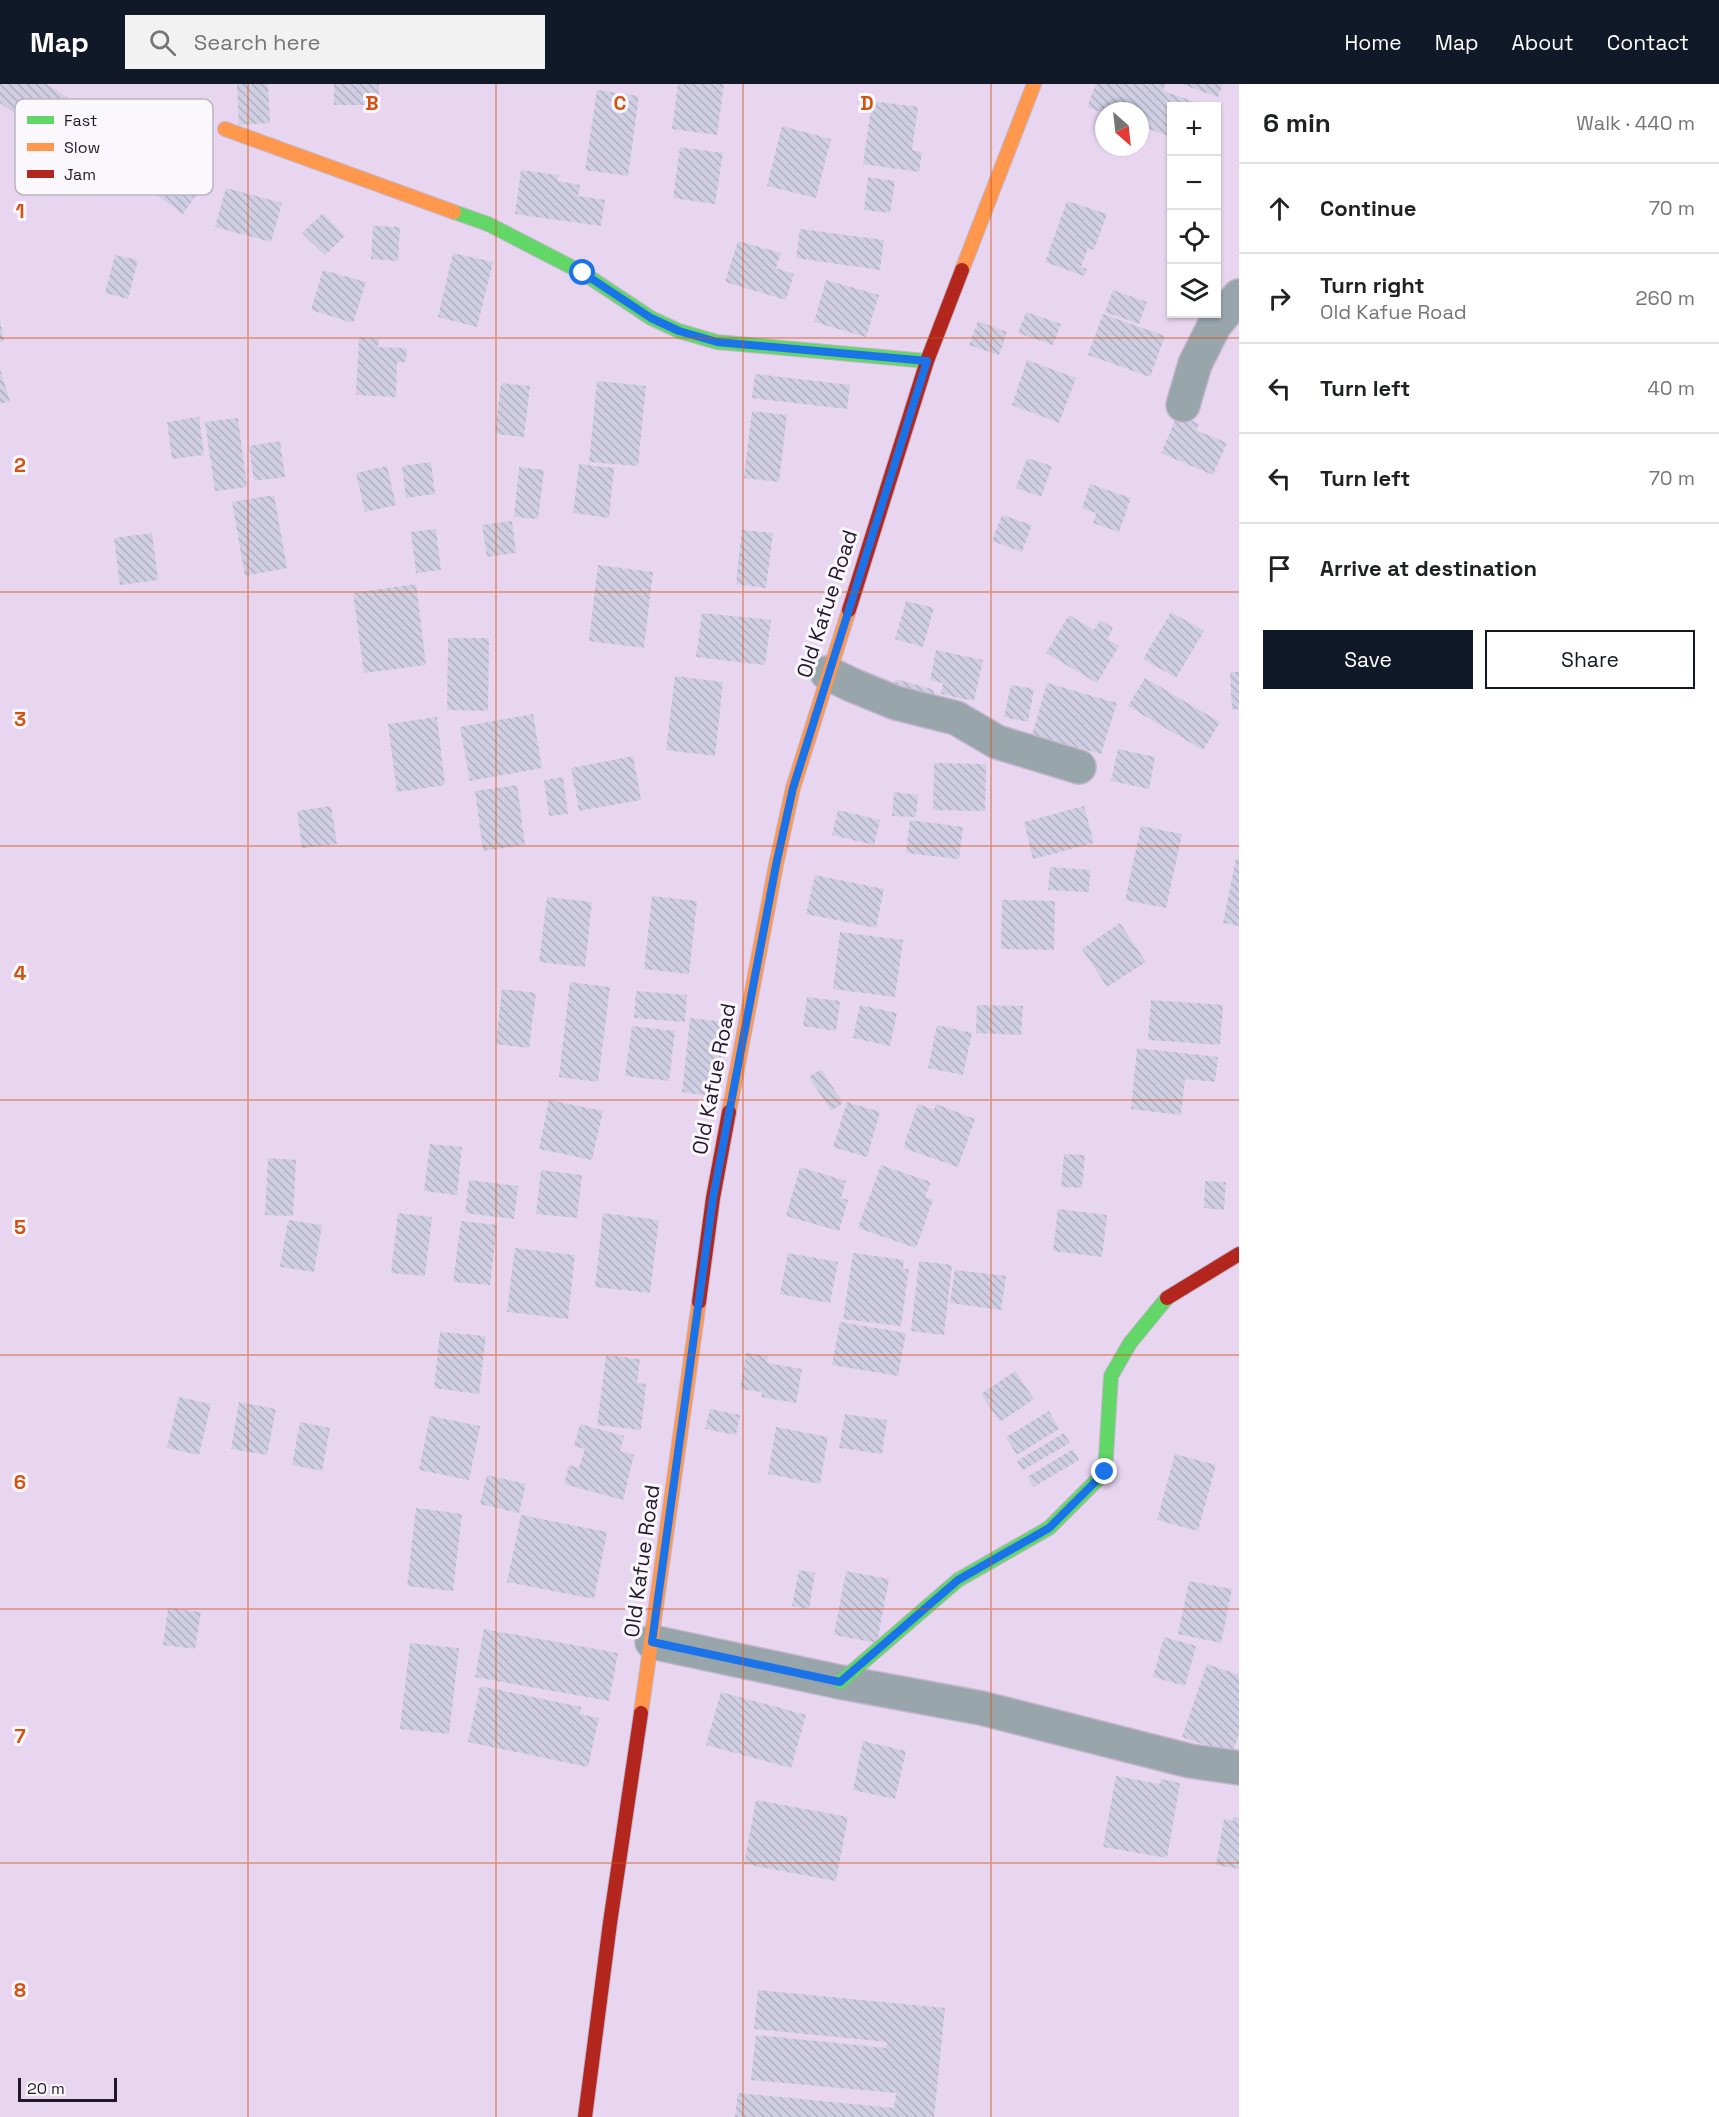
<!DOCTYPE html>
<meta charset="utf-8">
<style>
body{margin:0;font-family:"Space Grotesk",sans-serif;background:#f2f2f2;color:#202124}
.controls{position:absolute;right:18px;top:18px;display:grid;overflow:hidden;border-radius:0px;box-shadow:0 2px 4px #0004}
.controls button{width:54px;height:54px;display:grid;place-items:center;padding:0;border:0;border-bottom:2px solid #e0e0e0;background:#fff;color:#202124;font:30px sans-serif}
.compass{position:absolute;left:1095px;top:18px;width:54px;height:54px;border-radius:50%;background:#fff;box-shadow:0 2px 4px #0004;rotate:153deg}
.scale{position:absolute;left:18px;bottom:15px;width:99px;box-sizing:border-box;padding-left:6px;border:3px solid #23172a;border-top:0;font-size:16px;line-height:21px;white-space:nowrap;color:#23172a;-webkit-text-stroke:4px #fbf8fd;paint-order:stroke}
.stop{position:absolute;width:18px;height:18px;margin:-14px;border:4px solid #1a73e8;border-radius:50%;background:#fff}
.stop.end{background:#1a73e8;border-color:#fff;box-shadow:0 2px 6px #0008}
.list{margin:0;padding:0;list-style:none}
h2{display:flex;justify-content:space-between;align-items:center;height:78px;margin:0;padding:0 24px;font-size:26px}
h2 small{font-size:20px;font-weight:400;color:#757577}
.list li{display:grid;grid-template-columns:39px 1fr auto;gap:18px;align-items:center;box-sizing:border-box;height:90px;padding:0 24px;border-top:2px solid #e0e0e0}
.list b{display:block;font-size:22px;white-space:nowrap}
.list p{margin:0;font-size:20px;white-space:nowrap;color:#757577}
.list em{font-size:20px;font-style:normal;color:#757577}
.actions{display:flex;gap:12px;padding:18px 24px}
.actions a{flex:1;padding:14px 0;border:2px solid #111827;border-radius:0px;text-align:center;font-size:21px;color:#111827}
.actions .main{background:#111827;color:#fff}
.icon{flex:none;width:33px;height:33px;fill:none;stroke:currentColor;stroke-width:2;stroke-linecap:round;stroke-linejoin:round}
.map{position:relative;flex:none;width:1239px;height:2033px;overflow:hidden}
header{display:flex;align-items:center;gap:36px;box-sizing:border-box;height:84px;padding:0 30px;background:#111827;color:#fff}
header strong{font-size:28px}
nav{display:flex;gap:33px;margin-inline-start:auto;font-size:21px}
.search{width:420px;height:54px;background:#f2f2f2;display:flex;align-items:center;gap:15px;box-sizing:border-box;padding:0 21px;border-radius:0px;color:#757577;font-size:22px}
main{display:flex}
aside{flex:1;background:#fff}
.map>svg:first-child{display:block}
</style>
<header>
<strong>Map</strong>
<div class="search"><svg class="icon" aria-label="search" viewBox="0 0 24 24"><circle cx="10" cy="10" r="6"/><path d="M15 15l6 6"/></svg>Search here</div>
<nav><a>Home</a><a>Map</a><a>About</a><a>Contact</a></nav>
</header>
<main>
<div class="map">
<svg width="1239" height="2033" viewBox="0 0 1239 2033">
<defs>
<pattern id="building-back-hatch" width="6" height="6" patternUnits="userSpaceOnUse" patternTransform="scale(1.5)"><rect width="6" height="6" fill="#cfcee3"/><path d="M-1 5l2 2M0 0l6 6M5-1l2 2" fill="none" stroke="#b1b0c3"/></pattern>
</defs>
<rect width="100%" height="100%" fill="#e8d6f1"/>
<path fill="url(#building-back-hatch)" d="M0,0H47L95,32L72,67L0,19Z
M237,0H268L270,39L239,41Z
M334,0H379V21H334Z
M678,0H724L717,51L672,45Z
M1096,0H1165L1163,7L1195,18L1193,22H1172V53L1140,42V27H1104V29L1087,23Z
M1181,0H1223L1218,13Z
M597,6L639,12L628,92L585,86Z
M872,17L918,23L912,66L922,68L919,88L863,80Z
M782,42L831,55L816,114L767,102Z
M139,52L205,99L183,130L117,83Z
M680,63L723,69L715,120L673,114Z
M521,86L559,91L557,97L580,101L578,112L605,116L601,142L515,130Z
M868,93L895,97L890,129L864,126Z
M226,104L282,119L271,158L215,143Z
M1067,117L1107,130L1094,166L1088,164L1081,183L1087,185L1084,192L1045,178Z
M323,129L345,152L325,171L302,149Z
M373,142L400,143L398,177L371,175Z
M800,145L884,156L880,186L796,174Z
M738,157L781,169L776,184L794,190L786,216L725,198Z
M453,169L493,178L477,243L438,233Z
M115,171L138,176L128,215L105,209Z
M323,186L366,198L353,239L311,226Z
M826,196L879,211L866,253L814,238Z
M1113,206L1147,218L1139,240L1105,228Z
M1026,228L1061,240L1053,261L1018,249Z
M1103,230L1165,252L1150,293L1088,271Z
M0,235L4,257L0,258Z
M978,237L1007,248L999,271L969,261Z
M359,253L379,255L378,263L407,264L406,278H397L396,313L356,311Z
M1027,276L1076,294L1059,339L1012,321Z
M0,285L10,317L0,320Z
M755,290L850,301L847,325L752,314Z
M597,297L646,302L638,382L589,378Z
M501,299L530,302L524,353L495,350Z
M752,327L787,331L779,398L744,394Z
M1178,330L1199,340L1196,346L1227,359L1213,391L1161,369Z
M199,333L204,371L172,375L167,338Z
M238,334L247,403L215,407L205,338Z
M280,357L285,393L254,397L249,362Z
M1027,374L1052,382L1041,413L1016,404Z
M431,378L435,410L406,414L402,382Z
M579,380L614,384L609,434L573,429Z
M387,382L396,421L365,428L356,389Z
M519,383L544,386L538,435L514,433Z
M1090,400L1131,414L1119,448L1093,439L1096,429L1082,424Z
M274,411L287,484L245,492L232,418Z
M1002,431L1032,441L1022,468L992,457Z
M512,437L516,469L487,473L482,441Z
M436,445L441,486L416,489L411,448Z
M742,446L773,449L766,504L736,500Z
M152,449L158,496L120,501L114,454Z
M598,481L653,488L644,564L589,557Z
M416,500L426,581L364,589L353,509Z
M906,517L934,524L923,563L895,555Z
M1171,528L1204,547L1176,594L1143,575Z
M702,529L771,536L765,581L696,573Z
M1069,531L1094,546L1100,536L1113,544L1107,555L1119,562L1097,599L1046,569Z
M448,554H489L488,627L447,626Z
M936,566L983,576L974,617L941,610L943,599L930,596Z
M1230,588H1239V625L1232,626Z
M675,592L723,598L715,672L666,666Z
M1145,594L1220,638L1203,666L1128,622Z
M896,595L935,606L929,624L891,614Z
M1047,599L1117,619L1101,670L1032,651Z
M1011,601L1034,605L1028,638L1004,633Z
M533,630L542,684L470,697L460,643Z
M437,633L445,701L397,708L388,640Z
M1118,665L1155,673L1149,705L1111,697Z
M633,672L641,716L579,727L571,684Z
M934,679L986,680L985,727L933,726Z
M563,693L568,730L549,732L544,696Z
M517,701L525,761L483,767L475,707Z
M894,708L918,711L916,733L892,732Z
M331,722L337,760L302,764L297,727Z
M1084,722L1094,759L1033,775L1024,738Z
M838,726L880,736L874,761L832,751Z
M910,736L963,743L959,775L906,769Z
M1141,742L1182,750L1166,824L1125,816Z
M1236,775H1239V842L1223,839Z
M1050,783L1090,786L1089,808L1048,806Z
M815,791L884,805L876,844L806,830Z
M652,812L697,817L689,890L644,885Z
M547,813L592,818L585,883L539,878Z
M1002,816L1055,817L1054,866L1001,865Z
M1120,839L1146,878L1107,903L1082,865Z
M840,848L903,856L895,913L833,905Z
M570,898L610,903L598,998L559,993Z
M502,905L536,909L529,964L496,960Z
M636,907L687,911L685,938L634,934Z
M807,913L840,917L836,947L803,942Z
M1151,916L1223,921L1220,961L1148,956Z
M860,921L897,929L890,962L853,954Z
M977,921L1023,922L1021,951L976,949Z
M690,934L725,938L716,1013L682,1008Z
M937,941L972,949L963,991L928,984Z
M632,942L675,947L669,997L625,992Z
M1137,964L1218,973L1215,998L1185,995L1181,1031L1131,1025Z
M821,985L843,1019L831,1027L809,993Z
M549,1016L603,1027L592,1076L539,1065Z
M847,1018L880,1028L867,1073L833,1063Z
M918,1020L934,1026L936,1020L975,1035L958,1083L903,1064Z
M430,1060L462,1063L457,1111L424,1107Z
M1064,1070L1085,1071L1082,1104L1061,1103Z
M268,1074L296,1076L293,1132L265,1131Z
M881,1081L931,1098L925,1113L933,1116L916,1164L858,1144Z
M800,1083L846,1097L841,1114L848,1116L839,1147L786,1132Z
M541,1086L582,1091L577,1134L536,1130Z
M469,1096L518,1102L514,1135L465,1129Z
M1205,1097L1226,1098L1224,1126L1204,1124Z
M1058,1125L1107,1131L1102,1173L1053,1167Z
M398,1129L432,1133L425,1192L391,1189Z
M603,1129L659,1136L650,1209L595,1203Z
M288,1136L322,1141L314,1188L280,1183Z
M461,1137L497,1141L490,1201L453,1198Z
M515,1164L575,1171L568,1235L507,1228Z
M788,1169L838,1178L830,1219L780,1210Z
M853,1169L904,1176L903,1185H909L901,1242L843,1235Z
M919,1177L952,1181L944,1251L911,1247Z
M955,1186L1006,1192L1001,1226L950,1219Z
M840,1238L906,1249L898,1292L832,1281Z
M440,1248L486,1252L479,1310L434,1304Z
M746,1269L768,1272L767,1279L802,1285L796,1319L761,1313L762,1308L740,1305Z
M606,1271L640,1275L637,1299L646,1300L641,1346L597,1341Z
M1015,1287L1034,1315L1000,1338L981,1310Z
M179,1313L211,1320L199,1371L167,1364Z
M239,1318L276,1325L267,1371L231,1365Z
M710,1325L740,1331L736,1351L705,1345Z
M1049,1327L1059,1345L1017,1371L1006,1353Z
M845,1330L887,1336L882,1370L839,1364Z
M430,1332L480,1342L469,1396L419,1386Z
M300,1338L330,1344L322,1387L292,1381Z
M580,1340L624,1352L620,1367L634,1371L623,1416L564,1400L569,1381L579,1384L585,1365L574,1362Z
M776,1343L828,1353L820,1400L768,1390Z
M1064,1349L1070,1359L1023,1386L1017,1377Z
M1073,1365L1079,1376L1034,1403L1027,1393Z
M1175,1370L1216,1381L1198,1447L1157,1436Z
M487,1391L526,1400L519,1429L480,1420Z
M416,1424L462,1430L453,1507L407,1502Z
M521,1431L607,1448L594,1515L507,1498Z
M799,1486L815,1489L809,1525L792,1522Z
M846,1487L889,1495L877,1559L834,1551Z
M1189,1497L1232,1505L1221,1559L1178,1550Z
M168,1524L201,1528L195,1565L163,1561Z
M484,1545L618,1569L609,1617L475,1593Z
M1164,1553L1196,1562L1185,1602L1153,1593Z
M410,1559L459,1564L449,1650L400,1645Z
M1207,1580L1239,1591V1650L1232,1670L1182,1653Z
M480,1602L581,1623L580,1630L599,1634L588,1683L468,1658Z
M721,1608L806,1631L791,1684L706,1661Z
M863,1657L906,1667L895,1715L853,1706Z
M1116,1692L1160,1700L1161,1695L1180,1699L1167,1774L1103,1763Z
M756,1716L848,1733L836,1797L744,1780Z
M1233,1733L1239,1734V1785L1216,1781L1224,1735L1233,1737Z
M758,1906L945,1924L934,2033H735L738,2009L894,2024L896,2009L751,1996L756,1951L886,1964L887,1958L754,1945Z"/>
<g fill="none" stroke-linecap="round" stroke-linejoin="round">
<g stroke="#c4b6cb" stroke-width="36">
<path id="street" d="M1183,321L1195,280L1214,242L1239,212
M827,589L852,601L896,619L956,634L997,658L1079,683
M652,1558L840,1598L981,1624L1190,1677L1239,1684"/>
</g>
<g stroke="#c4b6cb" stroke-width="16">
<path id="fast" d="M454,128L488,140L583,189L651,234L679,247L717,258L927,277
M840,1598L958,1496L1049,1444L1105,1388L1111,1292L1130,1259L1167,1214"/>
</g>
<g stroke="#c4b6cb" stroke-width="16">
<path id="slow" d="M225,45L454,128
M962,186L1034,0
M729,1028L776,781L793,704L849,526
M641,1629L699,1218"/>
</g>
<g stroke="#c4b6cb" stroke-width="16">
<path id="jam" d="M849,526L927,277L962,186
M1167,1214L1239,1170
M699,1218L713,1114L729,1028
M585,2033L610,1839L641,1629"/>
</g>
<use href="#street" stroke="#98a6ac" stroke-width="33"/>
<use href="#fast" stroke="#63d668" stroke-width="14"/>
<use href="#slow" stroke="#ff974d" stroke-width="14"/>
<use href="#jam" stroke="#b3261e" stroke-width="14"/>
</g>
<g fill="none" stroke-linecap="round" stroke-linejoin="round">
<path stroke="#1a73e8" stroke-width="8" d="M583,189L651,234L679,247L717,258L927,277L793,704L776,781L713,1114L652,1558L840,1598L958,1496L1049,1444L1105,1388"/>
</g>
<path fill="none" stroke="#d4520f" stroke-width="1.5" stroke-opacity="0.55" d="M248,0V2033M496,0V2033M743,0V2033M991,0V2033M0,254H1239M0,508H1239M0,762H1239M0,1016H1239M0,1271H1239M0,1525H1239M0,1779H1239"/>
<g text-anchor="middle" stroke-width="6" stroke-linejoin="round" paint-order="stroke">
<g font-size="21" fill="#23172a" stroke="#fbf8fd">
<text transform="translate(827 520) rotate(-72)" y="7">Old Kafue Road</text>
<text transform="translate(714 995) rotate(-79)" y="7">Old Kafue Road</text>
<text transform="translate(642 1477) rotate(-82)" y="7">Old Kafue Road</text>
</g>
</g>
<rect x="15" y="15" width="198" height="96" rx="9" fill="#fbf8fd" stroke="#bab4be" stroke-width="1.5"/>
<rect x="27" y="32" width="27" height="8" fill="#63d668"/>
<rect x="27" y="59" width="27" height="8" fill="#ff974d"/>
<rect x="27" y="86" width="27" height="8" fill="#b3261e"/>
<g font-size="16" fill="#23172a">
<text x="64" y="42">Fast</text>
<text x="64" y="69">Slow</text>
<text x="64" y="96">Jam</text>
</g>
<g font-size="20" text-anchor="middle" font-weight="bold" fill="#d4520f" stroke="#fbf8fd" stroke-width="6" stroke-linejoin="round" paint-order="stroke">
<text x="372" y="26">B</text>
<text x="620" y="26">C</text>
<text x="867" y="26">D</text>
<text x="20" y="134">1</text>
<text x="20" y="388">2</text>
<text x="20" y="642">3</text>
<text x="20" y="896">4</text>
<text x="20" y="1150">5</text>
<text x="20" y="1405">6</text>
<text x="20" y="1659">7</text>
<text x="20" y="1913">8</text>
</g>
</svg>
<div class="controls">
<button>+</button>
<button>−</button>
<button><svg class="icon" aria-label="locate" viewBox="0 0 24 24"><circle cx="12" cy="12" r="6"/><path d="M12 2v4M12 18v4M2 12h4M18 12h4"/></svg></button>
<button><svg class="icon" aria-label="layers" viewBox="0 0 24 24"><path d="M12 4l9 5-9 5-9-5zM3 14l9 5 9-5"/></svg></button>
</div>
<svg class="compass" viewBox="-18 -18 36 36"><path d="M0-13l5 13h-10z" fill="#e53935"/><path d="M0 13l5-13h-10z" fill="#757577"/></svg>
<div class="scale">20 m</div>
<div class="stop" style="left:583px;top:189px"></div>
<div class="stop end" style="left:1105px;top:1388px"></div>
</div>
<aside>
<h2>6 min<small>Walk · 440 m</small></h2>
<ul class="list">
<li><svg class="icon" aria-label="ahead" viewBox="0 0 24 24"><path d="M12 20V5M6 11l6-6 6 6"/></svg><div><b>Continue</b></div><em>70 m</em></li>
<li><svg class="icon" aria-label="right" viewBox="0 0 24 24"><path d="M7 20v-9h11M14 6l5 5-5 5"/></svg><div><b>Turn right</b><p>Old Kafue Road</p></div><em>260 m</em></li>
<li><svg class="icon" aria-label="left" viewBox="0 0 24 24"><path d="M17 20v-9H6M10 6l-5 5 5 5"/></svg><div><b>Turn left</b></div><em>40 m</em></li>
<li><svg class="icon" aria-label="left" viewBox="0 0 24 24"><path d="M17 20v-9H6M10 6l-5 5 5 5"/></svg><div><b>Turn left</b></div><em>70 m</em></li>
<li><svg class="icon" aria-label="arrive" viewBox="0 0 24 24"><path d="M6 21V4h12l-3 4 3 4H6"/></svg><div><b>Arrive at destination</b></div></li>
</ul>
<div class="actions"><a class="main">Save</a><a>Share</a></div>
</aside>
</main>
